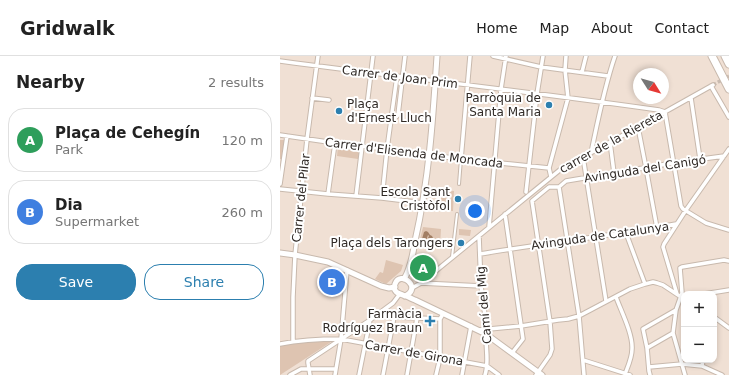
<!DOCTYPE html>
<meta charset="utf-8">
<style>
body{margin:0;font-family:"DejaVu Sans",sans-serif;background:#f2f2f2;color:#222}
.controls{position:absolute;right:12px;bottom:12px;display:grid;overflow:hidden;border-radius:8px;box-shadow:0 2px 6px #0003}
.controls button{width:36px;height:36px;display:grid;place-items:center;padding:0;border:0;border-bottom:1px solid #e0e0e0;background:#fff;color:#222;font:20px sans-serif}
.compass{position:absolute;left:353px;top:12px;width:36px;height:36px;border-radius:50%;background:#fff;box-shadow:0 2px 6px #0003;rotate:127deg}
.you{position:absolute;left:195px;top:155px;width:14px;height:14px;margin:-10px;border:3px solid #fff;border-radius:50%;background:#1a73e8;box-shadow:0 0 0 6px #1a73e833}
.badge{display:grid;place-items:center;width:26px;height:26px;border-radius:50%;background:#2c7faf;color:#fff;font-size:13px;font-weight:700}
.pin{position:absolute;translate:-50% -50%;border:2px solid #fff;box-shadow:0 1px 4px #0006}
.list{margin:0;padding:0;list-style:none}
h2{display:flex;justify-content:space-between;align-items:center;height:52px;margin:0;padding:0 16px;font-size:17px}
h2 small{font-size:13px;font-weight:400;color:#767676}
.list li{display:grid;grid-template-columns:26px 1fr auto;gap:12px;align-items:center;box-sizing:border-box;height:64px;margin:0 8px 8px;padding:0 8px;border:1px solid #e0e0e0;border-radius:16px}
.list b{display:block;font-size:15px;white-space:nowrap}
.list p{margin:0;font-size:13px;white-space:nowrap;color:#767676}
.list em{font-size:13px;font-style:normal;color:#767676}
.actions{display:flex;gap:8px;padding:12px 16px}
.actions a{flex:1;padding:9px 0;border:1px solid #2c7faf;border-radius:16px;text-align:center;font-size:14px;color:#2c7faf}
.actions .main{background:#2c7faf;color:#fff}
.map{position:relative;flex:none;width:449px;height:319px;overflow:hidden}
header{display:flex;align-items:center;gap:24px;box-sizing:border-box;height:56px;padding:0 20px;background:#fff;border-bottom:1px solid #e0e0e0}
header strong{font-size:19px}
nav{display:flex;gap:22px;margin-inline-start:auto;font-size:14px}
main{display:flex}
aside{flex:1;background:#fff}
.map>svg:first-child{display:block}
</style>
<header>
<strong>Gridwalk</strong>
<nav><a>Home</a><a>Map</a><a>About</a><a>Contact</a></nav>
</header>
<main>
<aside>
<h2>Nearby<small>2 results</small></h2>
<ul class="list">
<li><span class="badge" style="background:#2e9e5b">A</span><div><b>Plaça de Cehegín</b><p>Park</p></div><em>120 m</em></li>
<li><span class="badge" style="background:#3f7fe0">B</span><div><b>Dia</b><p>Supermarket</p></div><em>260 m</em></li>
</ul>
<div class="actions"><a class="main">Save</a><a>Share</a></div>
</aside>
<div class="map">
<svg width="449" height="319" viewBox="0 0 449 319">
<rect width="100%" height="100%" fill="#f0e0d4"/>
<path fill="#dec4b1" d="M0,84H5L2,103H0Z
M58,90L80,93L78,103L57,100Z
M162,134L174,135L173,155L160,154Z
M143,171L161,173L160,190H152V189L139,187Z
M179,173L191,174L190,180L179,179Z
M139,199L157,207V209L140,222L136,223L132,221L131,219L136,200Z
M106,204L123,209L121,215L106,228L95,223L100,216L103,217Z
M28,285L51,286L0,319V290Z"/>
<path fill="#a27e63" d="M146,175L148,176L150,179L152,180L153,182L151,184H149L148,182L149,180L148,179L146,185L144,186L142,183L144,176Z"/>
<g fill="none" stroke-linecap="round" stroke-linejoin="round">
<path stroke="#cabcb1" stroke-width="3.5" stroke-dasharray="3.5 2" stroke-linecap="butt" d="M433,29L449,20"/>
<g stroke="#c8b9ad" stroke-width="4">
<path id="lane" d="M179,128L181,103
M172,201L177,158"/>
</g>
<g stroke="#c8b9ad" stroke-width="5.5">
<path id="street" d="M213,0L261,11L328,20
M0,5C126,22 253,36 379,54L385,56
M302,16L306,0
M431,30L449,61
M32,42L49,44
M411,42L420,103
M385,56L401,150L403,153L426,167L449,174
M111,63L115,62L118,59L125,0
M358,71L366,112L377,172
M0,79L55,87L82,90L181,103L269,112
M330,86L334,117
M311,97C318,64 324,32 335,0
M303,101L326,245
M181,103L190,0
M271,121L269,112L288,42L285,14L286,0
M0,128L7,80
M279,131L299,260L304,319
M279,131L286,125L393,107L444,100
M0,133L48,138L102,142L143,147
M246,136L257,38L263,0
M48,138L55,87
M76,140L93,0
M102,142L107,93L117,20
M225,158L243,283L232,297
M209,171L221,33L226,0
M346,177L365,228
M199,180L201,230L207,274C204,289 210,304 205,319
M200,198C265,187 331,180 396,168
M141,227L201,230
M132,232L141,227L281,113L358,71L433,29
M397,238L383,191L384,188L406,154L449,93
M424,238L449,234
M336,241C341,255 353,278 352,293C352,302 348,310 345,318
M94,260L160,263
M434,261L449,272
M199,274L241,270L278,264L288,263L299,260L350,233L365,228L373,226L377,227L383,229L404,243
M13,285V241L15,199L27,83L38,0
M0,288C20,284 40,283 61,283L207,310L219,319
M367,292L393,277
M303,304L350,319
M422,310L423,304
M369,311L402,308L422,310L442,319
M10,319L21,313H56
M30,319L28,307V305L90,264L113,247L119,239
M55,319L61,283L67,214
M79,319L90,264
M103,319L114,261
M127,319L137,262
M156,319L160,302V263L163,258
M182,319L191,270
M256,319L270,299L272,293L270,266L252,145L269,131H279
M370,319L369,315L367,292L363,273L396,254
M405,319L393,277L396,254L402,237L400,212L402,211L444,204L449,205"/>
</g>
<g stroke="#c8b9ad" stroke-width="7">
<path id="secondary" d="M0,197L15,199L48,206L101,230L109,232L115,231
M124,223C131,212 133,197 135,185C149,124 153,62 157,0
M125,240C143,232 120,213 115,228C112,237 120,238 126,240C129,241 132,243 135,244L206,278L262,319"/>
</g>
<g stroke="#c8b9ad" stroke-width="9">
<path id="highway" d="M432,0L449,33
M445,0L449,8"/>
</g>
<use href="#lane" stroke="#fff" stroke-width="2"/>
<use href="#street" stroke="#fff" stroke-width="3.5"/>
<use href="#secondary" stroke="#fff" stroke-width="5"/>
<use href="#highway" stroke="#fff" stroke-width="7"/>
</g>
<g fill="#2c7faf" stroke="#fff" stroke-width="1.5">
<circle cx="269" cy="49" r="4"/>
<circle cx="59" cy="55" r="4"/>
<circle cx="178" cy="143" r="4"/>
<circle cx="181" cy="187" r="4"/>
<path d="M148 259h4v4h4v4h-4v4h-4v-4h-4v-4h4z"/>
</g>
<g text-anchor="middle" stroke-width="4" stroke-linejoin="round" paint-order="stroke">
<g font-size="12" fill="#302a26" stroke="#fff">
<text transform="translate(120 21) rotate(7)" y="4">Carrer de Joan Prim</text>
<text transform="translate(331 86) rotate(-29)" y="4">carrer de la Riereta</text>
<text transform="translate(134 97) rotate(7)" y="4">Carrer d'Elisenda de Moncada</text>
<text transform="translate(365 113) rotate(-9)" y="4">Avinguda del Canigó</text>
<text transform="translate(21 142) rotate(-84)" y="4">Carrer del Pilar</text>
<text transform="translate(320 180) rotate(-8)" y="4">Avinguda de Catalunya</text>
<text transform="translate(204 249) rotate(-95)" y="4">Camí del Mig</text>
<text transform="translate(134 297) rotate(10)" y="4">Carrer de Girona</text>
</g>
<g font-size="12" fill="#302a26" stroke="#fff" text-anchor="end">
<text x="261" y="46">Parròquia de<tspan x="261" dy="14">Santa Maria</tspan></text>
<text x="67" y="52" text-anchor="start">Plaça<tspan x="67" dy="14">d'Ernest Lluch</tspan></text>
<text x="170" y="140">Escola Sant<tspan x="170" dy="14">Cristòfol</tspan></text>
<text x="173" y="191">Plaça dels Tarongers</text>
<text x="142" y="262">Farmàcia<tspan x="142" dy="14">Rodríguez Braun</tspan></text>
</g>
</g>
</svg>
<div class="controls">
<button>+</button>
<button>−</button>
</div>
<svg class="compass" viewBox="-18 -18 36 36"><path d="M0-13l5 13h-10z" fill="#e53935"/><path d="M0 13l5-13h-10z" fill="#767676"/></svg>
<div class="you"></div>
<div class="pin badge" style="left:143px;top:212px;background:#2e9e5b">A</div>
<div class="pin badge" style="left:52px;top:226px;background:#3f7fe0">B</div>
</div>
</main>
